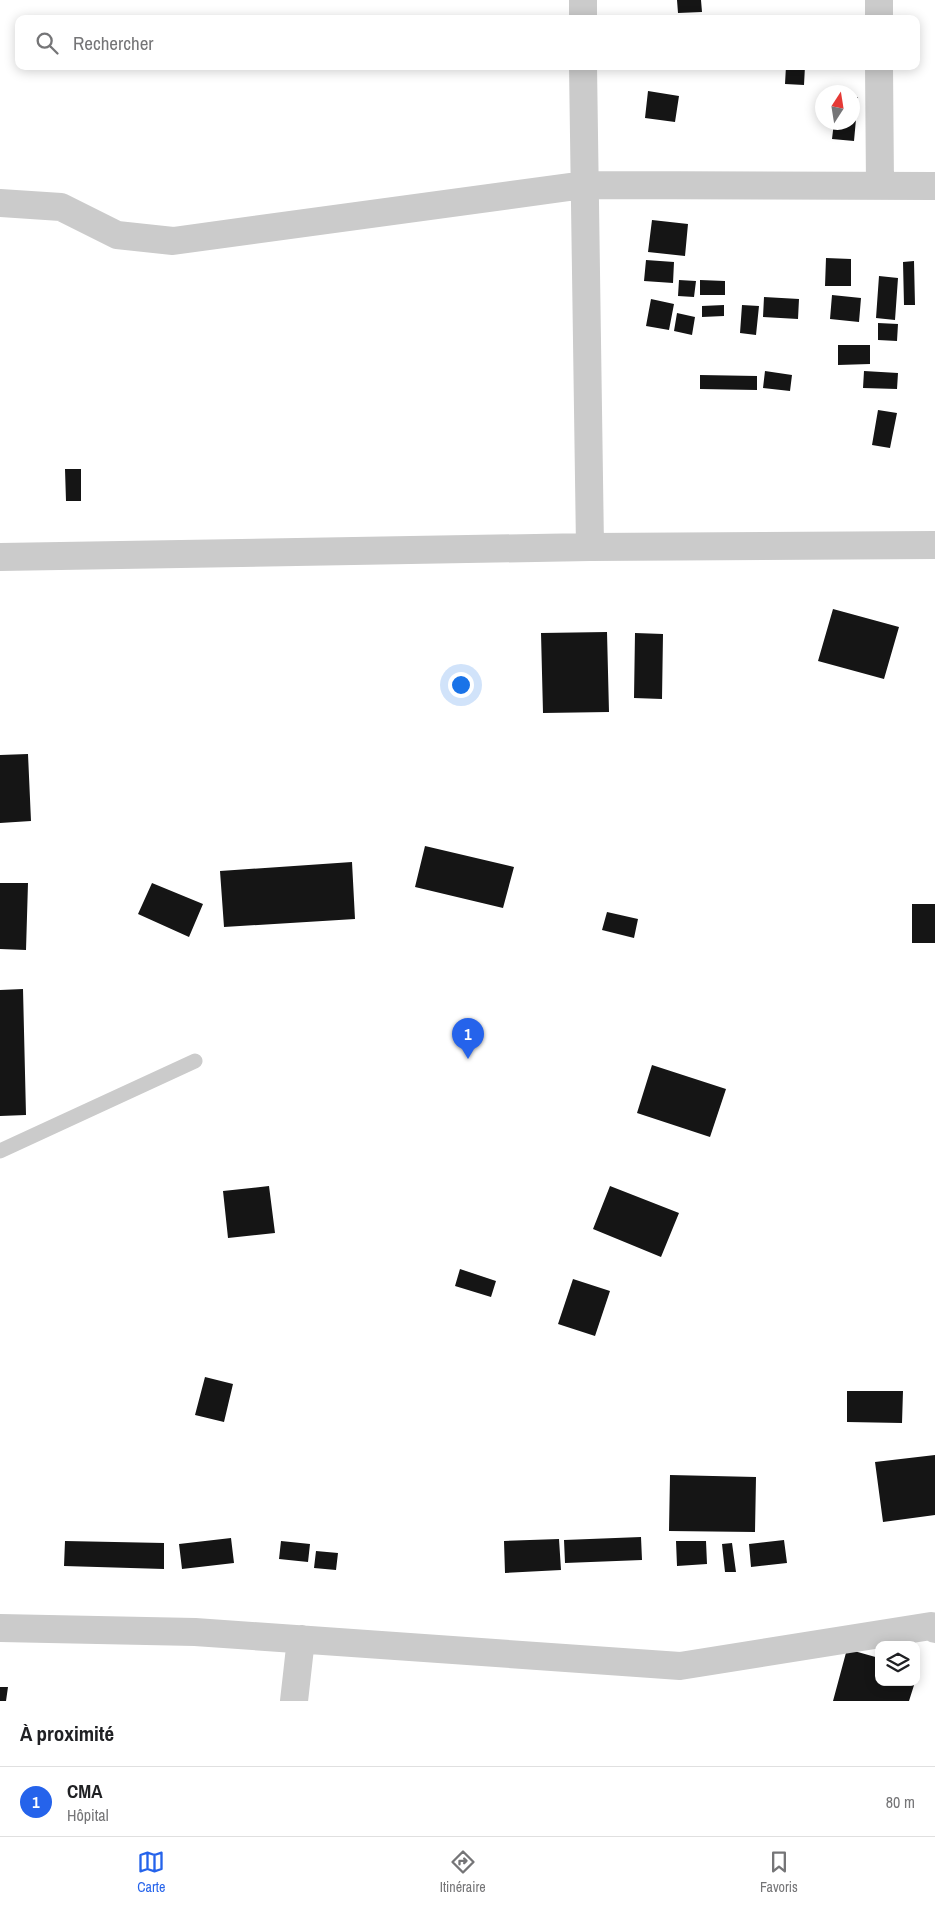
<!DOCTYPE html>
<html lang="fr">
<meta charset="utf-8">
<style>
body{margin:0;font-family:"Archivo Narrow",sans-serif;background:#f2f2f2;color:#202124}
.controls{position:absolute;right:15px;bottom:15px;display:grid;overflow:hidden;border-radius:10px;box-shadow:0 2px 12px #0003}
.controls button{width:45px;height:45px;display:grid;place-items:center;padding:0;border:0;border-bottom:1px solid #e0e0e0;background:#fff;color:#202124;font:25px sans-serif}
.compass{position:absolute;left:815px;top:85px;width:45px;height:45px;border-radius:50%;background:#fff;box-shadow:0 2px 12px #0003;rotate:12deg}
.you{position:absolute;left:460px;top:684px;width:18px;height:18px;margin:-12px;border:4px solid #fff;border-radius:50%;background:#1a73e8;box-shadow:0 0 0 8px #1a73e833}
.badge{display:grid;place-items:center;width:32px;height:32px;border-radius:50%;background:#2563eb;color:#fff;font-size:16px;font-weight:700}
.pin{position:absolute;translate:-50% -41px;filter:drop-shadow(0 1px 2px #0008)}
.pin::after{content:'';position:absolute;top:26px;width:18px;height:15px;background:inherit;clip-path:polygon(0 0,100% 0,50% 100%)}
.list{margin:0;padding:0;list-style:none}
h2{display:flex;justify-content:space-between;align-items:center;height:65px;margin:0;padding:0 20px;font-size:21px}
h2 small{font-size:16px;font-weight:400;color:#757577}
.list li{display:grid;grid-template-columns:32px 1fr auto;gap:15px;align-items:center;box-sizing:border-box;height:70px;padding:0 20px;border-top:1px solid #e0e0e0}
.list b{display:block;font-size:19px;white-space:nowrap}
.list p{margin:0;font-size:16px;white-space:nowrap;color:#757577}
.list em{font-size:16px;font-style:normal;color:#757577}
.icon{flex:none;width:28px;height:28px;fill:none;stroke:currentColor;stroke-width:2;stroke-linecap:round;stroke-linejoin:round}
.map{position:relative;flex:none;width:935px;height:1701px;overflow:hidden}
.search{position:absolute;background:#fff;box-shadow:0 2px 12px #0003;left:15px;right:15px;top:15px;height:55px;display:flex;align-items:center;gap:12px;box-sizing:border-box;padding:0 18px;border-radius:10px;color:#757577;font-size:19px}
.sheet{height:135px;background:#fff}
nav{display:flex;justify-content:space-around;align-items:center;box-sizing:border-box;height:70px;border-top:1px solid #e0e0e0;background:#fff;font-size:14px;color:#757577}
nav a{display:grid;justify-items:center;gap:2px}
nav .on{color:#2563eb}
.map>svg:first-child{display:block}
</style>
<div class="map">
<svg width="935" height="1701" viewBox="0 0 935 1701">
<rect width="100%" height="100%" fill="#fff"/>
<path fill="#151515" d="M677,0H701L702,12L678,13Z
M786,66H805L804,85L785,84Z
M648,91L679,96L675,122L645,118Z
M852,97H858L854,141L832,139L834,122H852Z
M652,220L688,224L685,256L648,252Z
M826,258L851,259V286H825Z
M646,260L674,262L673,283L644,281Z
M914,261L915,305H904L903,262Z
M879,276L898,278L895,320L876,318Z
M679,280L696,281L694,297L678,296Z
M700,280L725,281V295H700Z
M832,295L861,298L859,322L830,319Z
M764,297L799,299L798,319L763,317Z
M651,299L674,304L669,330L646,326Z
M724,305V316L702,317V306Z
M742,305L759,306L756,335L740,333Z
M677,313L695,317L692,335L674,331Z
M878,323L898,324L897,341L878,340Z
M838,345H870V364L838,365Z
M765,371L792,375L790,391L763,388Z
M864,371L898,373L897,389L863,388Z
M700,375L757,376V390L700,389Z
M878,410L897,413L890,448L872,445Z
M65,469H81V501H66Z
M833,609L899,627L884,679L818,661Z
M607,632L609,712L543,713L541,633Z
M635,633L663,634L662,699L634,698Z
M28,754L31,821L0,823V755Z
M425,846L514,867L503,908L415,887Z
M352,862L355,919L224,927L220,871Z
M0,883H28L26,950L0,949Z
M152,883L203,904L189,937L138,914Z
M912,904H935V943H912Z
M607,912L638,919L634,938L602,930Z
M23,989L26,1115L0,1116V990Z
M652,1065L726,1089L710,1137L637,1113Z
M269,1186L275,1233L228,1238L223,1191Z
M610,1186L679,1213L661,1257L593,1229Z
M460,1269L496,1281L491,1297L455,1286Z
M573,1279L610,1291L595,1336L558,1324Z
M205,1377L233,1384L224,1422L195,1415Z
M847,1391H903L902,1423L847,1422Z
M935,1455V1515L883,1522L875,1462Z
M670,1475L756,1477L755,1532L669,1531Z
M641,1537L642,1560L565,1563L564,1540Z
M231,1538L234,1563L182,1569L179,1544Z
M559,1539L561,1570L505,1573L504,1541Z
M784,1540L787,1563L751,1567L749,1544Z
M65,1541L164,1543V1569L64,1566Z
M281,1541L310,1544L308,1562L279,1559Z
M676,1541H706L707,1564L677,1566Z
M732,1543L736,1572H725L722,1544Z
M316,1551L338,1553L336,1570L314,1568Z
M847,1649L879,1658V1682H915L909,1701H833Z
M0,1687H8L6,1701H0Z"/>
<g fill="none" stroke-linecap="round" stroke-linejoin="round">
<path stroke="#cbcbcb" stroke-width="15" d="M0,1151L195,1061"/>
<path stroke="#cbcbcb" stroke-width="28" d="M879,0V19
M583,19V0
M583,66L590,547
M879,66L880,185
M0,203L61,207L117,235L173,241L584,185L935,186
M0,557L590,547L935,545
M0,1628L195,1632L680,1666L931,1626L935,1629
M294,1701L301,1639"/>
</g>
</svg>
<div class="controls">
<button><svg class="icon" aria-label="layers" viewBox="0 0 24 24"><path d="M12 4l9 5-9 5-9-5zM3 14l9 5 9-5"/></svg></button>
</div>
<svg class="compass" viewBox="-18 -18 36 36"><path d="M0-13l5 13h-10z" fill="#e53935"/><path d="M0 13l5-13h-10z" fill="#757577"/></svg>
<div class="you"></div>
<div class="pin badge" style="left:468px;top:1059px">1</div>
<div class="search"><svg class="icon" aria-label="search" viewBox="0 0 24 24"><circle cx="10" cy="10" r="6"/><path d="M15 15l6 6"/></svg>Rechercher</div>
</div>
<section class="sheet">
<h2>À proximité<small></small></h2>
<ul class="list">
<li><span class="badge">1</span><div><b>CMA</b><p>Hôpital</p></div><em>80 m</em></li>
</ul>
</section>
<nav>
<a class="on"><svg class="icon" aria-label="map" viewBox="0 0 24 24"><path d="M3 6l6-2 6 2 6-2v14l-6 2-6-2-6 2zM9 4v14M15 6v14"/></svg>Carte</a>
<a><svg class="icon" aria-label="directions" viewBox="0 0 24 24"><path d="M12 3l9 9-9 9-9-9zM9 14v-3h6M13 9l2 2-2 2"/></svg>Itinéraire</a>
<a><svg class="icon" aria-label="saved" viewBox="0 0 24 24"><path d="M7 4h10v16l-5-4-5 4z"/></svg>Favoris</a>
</nav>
